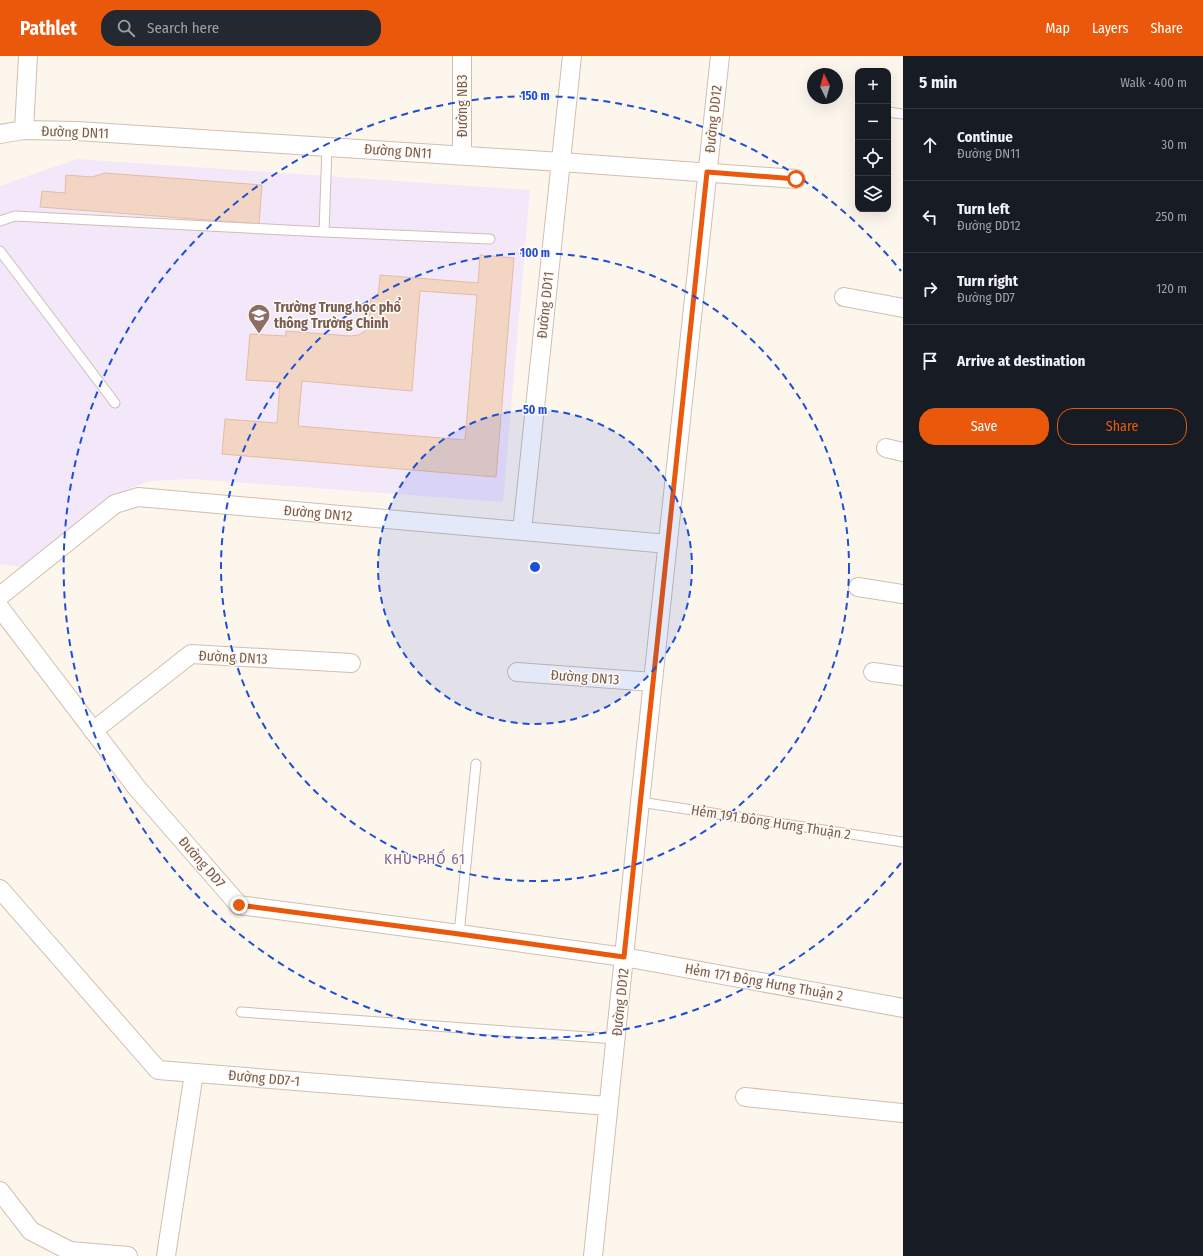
<!DOCTYPE html>
<meta charset="utf-8">
<style>
body{margin:0;font-family:"Fira Sans Condensed",sans-serif;background:#242831;color:#f1f3f6}
.controls{position:absolute;right:12px;top:12px;display:grid;overflow:hidden;border-radius:8px;box-shadow:0 4px 16px #0002}
.controls button{width:36px;height:36px;display:grid;place-items:center;padding:0;border:0;border-bottom:1px solid #363941;background:#171b24;color:#f1f3f6;font:20px sans-serif}
.compass{position:absolute;left:807px;top:12px;width:36px;height:36px;border-radius:50%;background:#171b24;box-shadow:0 4px 16px #0002;rotate:355deg}
.stop{position:absolute;width:12px;height:12px;margin:-9px;border:3px solid #ea580c;border-radius:50%;background:#fff}
.stop.end{background:#ea580c;border-color:#fff;box-shadow:0 1px 4px #0008}
.list{margin:0;padding:0;list-style:none}
h2{display:flex;justify-content:space-between;align-items:center;height:52px;margin:0;padding:0 16px;font-size:17px}
h2 small{font-size:13px;font-weight:400;color:#9ea1a6}
.list li{display:grid;grid-template-columns:26px 1fr auto;gap:12px;align-items:center;box-sizing:border-box;height:72px;padding:0 16px;border-top:1px solid #363941}
.list b{display:block;font-size:15px;white-space:nowrap}
.list p{margin:0;font-size:13px;white-space:nowrap;color:#9ea1a6}
.list em{font-size:13px;font-style:normal;color:#9ea1a6}
.actions{display:flex;gap:8px;padding:12px 16px}
.actions a{flex:1;padding:9px 0;border:1px solid #ea580c;border-radius:16px;text-align:center;font-size:14px;color:#ea580c}
.actions .main{background:#ea580c;color:#fff}
.icon{flex:none;width:22px;height:22px;fill:none;stroke:currentColor;stroke-width:2;stroke-linecap:round;stroke-linejoin:round}
.map{position:relative;flex:none;width:903px;height:1200px;overflow:hidden}
header{display:flex;align-items:center;gap:24px;box-sizing:border-box;height:56px;padding:0 20px;background:#ea580c;color:#fff}
header strong{font-size:19px}
nav{display:flex;gap:22px;margin-inline-start:auto;font-size:14px}
.search{width:280px;height:36px;background:#242831;display:flex;align-items:center;gap:10px;box-sizing:border-box;padding:0 14px;border-radius:16px;color:#9ea1a6;font-size:15px}
main{display:flex}
aside{flex:1;background:#171b24}
.map>svg:first-child{display:block}
</style>
<header>
<strong>Pathlet</strong>
<div class="search"><svg class="icon" aria-label="search" viewBox="0 0 24 24"><circle cx="10" cy="10" r="6"/><path d="M15 15l6 6"/></svg>Search here</div>
<nav><a>Map</a><a>Layers</a><a>Share</a></nav>
</header>
<main>
<div class="map">
<svg width="903" height="1200" viewBox="0 0 903 1200">
<rect width="100%" height="100%" fill="#fdf6ec"/>
<path fill="#f3e8fa" d="M77,103L530,134L503,446L193,423L150,425L125,434L24,511L0,508V130L5,128Z"/>
<path fill="#f3d5c3" stroke="#e6bba3" fill-rule="evenodd" d="M105,117L262,129L259,168L40,151L42,135L65,137L66,119L92,121Z
M480,199L514,202L496,421L222,398L225,363L277,367L280,326L246,324L250,278L286,280V275L350,280L359,279L366,274L369,267L371,242L378,243L380,219L478,227ZM420,235L477,239L465,384L298,370L302,325L412,335Z"/>
<g fill="none" stroke-linecap="round" stroke-linejoin="round">
<g stroke="#d1beb0" stroke-width="11">
<path id="service" d="M888,56L903,58
M0,165L15,160L324,176L327,91
M324,176L490,183
M0,195L115,347
M640,746L903,786
M459,878L476,708
M241,956L616,983"/>
</g>
<g stroke="#d1beb0" stroke-width="20">
<path id="minor" d="M462,0V99
M24,74L28,0
M0,78L24,74L77,75L561,106L796,123
M844,241L903,252
M886,392L903,396
M522,475L572,0
M858,531L903,538
M0,540L115,448L138,441L668,488
M0,552L137,732L239,849L459,878L624,901L903,952
M517,616L653,626
M873,616L903,620
M93,675L191,598L351,607
M0,833L158,1014L608,1050
M745,1041L903,1057
M0,1135L31,1175L70,1195L128,1200
M166,1200L194,1017
M593,1200L640,746L720,0"/>
</g>
<use href="#service" stroke="#fff" stroke-width="9"/>
<use href="#minor" stroke="#fff" stroke-width="18"/>
</g>
<g fill="none" stroke-linecap="round" stroke-linejoin="round">
<path stroke="#ea580c" stroke-width="5" d="M239,849L459,878L624,901L707,116L796,123"/>
</g>
<circle cx="535" cy="511" r="157" fill="#1d4ed8" fill-opacity=".12"/>
<g fill="none" stroke="#1d4ed8" stroke-width="2" stroke-dasharray="7 5">
<circle cx="535" cy="511" r="157"/>
<circle cx="535" cy="511" r="314"/>
<path d="M901 807A471 471 0 1 1 901 215"/>
</g>
<defs>
<g id="school-pin" transform="scale(1.15)"><path d="M0 17L-7.5 6A9.5 9.5 0 1 1 7.5 6Z" fill="#8d6e63" stroke="#fffaf3"/><path d="M0-5L7-2L0 1L-7-2ZM-4 1L0 2.5L4 1V4Q0 6-4 4Z" fill="#fff"/></g>
</defs>
<g fill-rule="evenodd">
<use href="#school-pin" x="259" y="259"/>
</g>
<g text-anchor="middle" stroke-width="3" stroke-linejoin="round" paint-order="stroke">
<g font-size="14" fill="#7a5c4d" stroke="#fffaf3">
<text transform="translate(462 50) rotate(-90)" y="5">Đường NB3</text>
<text transform="translate(713 63) rotate(-84)" y="5">Đường DD12</text>
<text transform="translate(75 76) rotate(2)" y="5">Đường DN11</text>
<text transform="translate(398 95) rotate(4)" y="5">Đường DN11</text>
<text transform="translate(545 249) rotate(-84)" y="5">Đường DD11</text>
<text transform="translate(318 457) rotate(5)" y="5">Đường DN12</text>
<text transform="translate(233 601) rotate(3)" y="5">Đường DN13</text>
<text transform="translate(585 621) rotate(4)" y="5">Đường DN13</text>
<text transform="translate(771 766) rotate(9)" y="5">Hẻm 191 Đông Hưng Thuận 2</text>
<text transform="translate(202 806) rotate(49)" y="5">Đường DD7</text>
<text transform="translate(764 926) rotate(10)" y="5">Hẻm 171 Đông Hưng Thuận 2</text>
<text transform="translate(620 946) rotate(-84)" y="5">Đường DD12</text>
<text transform="translate(264 1022) rotate(5)" y="5">Đường DD7-1</text>
</g>
<g font-size="14" font-weight="bold" fill="#785e54" stroke="#fffaf3" text-anchor="start">
<text x="274" y="256">Trường Trung học phổ<tspan x="274" dy="16">thông Trường Chinh</tspan></text>
</g>
<g font-size="15" letter-spacing="1" fill="#846695" stroke="#fffaf3">
<text x="425" y="808">KHU PHỐ 61</text>
</g>
</g>
<circle cx="535" cy="511" r="6" fill="#1d4ed8" stroke="#fffaf3" stroke-width="2"/>
<g font-size="12" text-anchor="middle" font-weight="bold" fill="#1d4ed8" stroke="#fffaf3" stroke-width="3" stroke-linejoin="round" paint-order="stroke">
<text x="535" y="44">150 m</text>
<text x="535" y="201">100 m</text>
<text x="535" y="358">50 m</text>
</g>
</svg>
<div class="controls">
<button>+</button>
<button>−</button>
<button><svg class="icon" aria-label="locate" viewBox="0 0 24 24"><circle cx="12" cy="12" r="6"/><path d="M12 2v4M12 18v4M2 12h4M18 12h4"/></svg></button>
<button><svg class="icon" aria-label="layers" viewBox="0 0 24 24"><path d="M12 4l9 5-9 5-9-5zM3 14l9 5 9-5"/></svg></button>
</div>
<svg class="compass" viewBox="-18 -18 36 36"><path d="M0-13l5 13h-10z" fill="#e53935"/><path d="M0 13l5-13h-10z" fill="#9ea1a6"/></svg>
<div class="stop" style="left:796px;top:123px"></div>
<div class="stop end" style="left:239px;top:849px"></div>
</div>
<aside>
<h2>5 min<small>Walk · 400 m</small></h2>
<ul class="list">
<li><svg class="icon" aria-label="ahead" viewBox="0 0 24 24"><path d="M12 20V5M6 11l6-6 6 6"/></svg><div><b>Continue</b><p>Đường DN11</p></div><em>30 m</em></li>
<li><svg class="icon" aria-label="left" viewBox="0 0 24 24"><path d="M17 20v-9H6M10 6l-5 5 5 5"/></svg><div><b>Turn left</b><p>Đường DD12</p></div><em>250 m</em></li>
<li><svg class="icon" aria-label="right" viewBox="0 0 24 24"><path d="M7 20v-9h11M14 6l5 5-5 5"/></svg><div><b>Turn right</b><p>Đường DD7</p></div><em>120 m</em></li>
<li><svg class="icon" aria-label="arrive" viewBox="0 0 24 24"><path d="M6 21V4h12l-3 4 3 4H6"/></svg><div><b>Arrive at destination</b></div></li>
</ul>
<div class="actions"><a class="main">Save</a><a>Share</a></div>
</aside>
</main>
